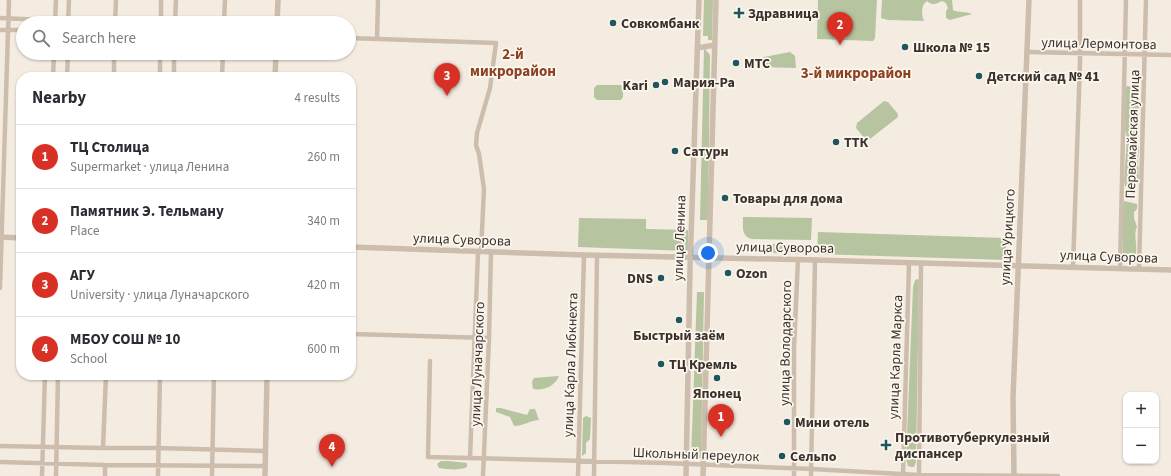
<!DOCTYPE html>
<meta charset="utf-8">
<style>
body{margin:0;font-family:"Source Sans 3",sans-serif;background:#f7f7f7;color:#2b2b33}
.controls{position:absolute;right:12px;bottom:12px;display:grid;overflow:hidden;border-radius:8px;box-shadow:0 1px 3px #0004}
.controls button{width:36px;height:36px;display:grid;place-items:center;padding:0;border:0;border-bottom:1px solid #e1e1e2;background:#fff;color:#2b2b33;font:20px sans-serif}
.you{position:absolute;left:708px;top:253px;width:14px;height:14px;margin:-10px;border:3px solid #fff;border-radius:50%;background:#1a73e8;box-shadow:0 0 0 6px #1a73e833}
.badge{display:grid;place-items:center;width:26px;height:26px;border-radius:50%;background:#d93025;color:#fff;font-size:13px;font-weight:700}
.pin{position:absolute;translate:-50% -33px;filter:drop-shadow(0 1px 2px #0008)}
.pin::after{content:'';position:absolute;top:21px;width:14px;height:12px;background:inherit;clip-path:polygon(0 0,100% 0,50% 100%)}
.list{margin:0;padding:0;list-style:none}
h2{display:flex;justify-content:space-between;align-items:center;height:52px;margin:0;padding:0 16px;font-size:17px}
h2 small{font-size:13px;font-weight:400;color:#7c7c81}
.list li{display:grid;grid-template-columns:26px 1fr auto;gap:12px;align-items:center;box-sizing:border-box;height:64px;padding:0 16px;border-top:1px solid #e1e1e2}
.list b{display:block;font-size:15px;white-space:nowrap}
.list p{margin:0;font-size:13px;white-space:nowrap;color:#7c7c81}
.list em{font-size:13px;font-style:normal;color:#7c7c81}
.icon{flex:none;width:22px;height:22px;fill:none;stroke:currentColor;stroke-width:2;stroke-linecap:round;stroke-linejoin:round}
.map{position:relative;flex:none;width:1171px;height:476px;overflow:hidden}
.search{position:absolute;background:#fff;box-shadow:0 1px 3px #0004;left:16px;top:16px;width:340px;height:44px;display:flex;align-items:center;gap:10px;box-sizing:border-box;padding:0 14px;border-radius:22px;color:#7c7c81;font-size:15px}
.panel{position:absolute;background:#fff;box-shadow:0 1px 3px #0004;left:16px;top:72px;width:340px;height:308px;border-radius:16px}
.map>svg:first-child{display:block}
</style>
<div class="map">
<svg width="1171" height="476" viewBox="0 0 1171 476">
<rect width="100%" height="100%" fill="#f4ece1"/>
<path fill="#b6c4a0" d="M704,0H713L712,40H708V36H703Z
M818,0H877L875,38L873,41L817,39Z
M882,0H952L953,10C959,13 965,11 972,14L950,20L946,18V11L948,8L946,3L942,1C935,4 933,6 927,1C921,5 921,14 924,21L888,20L881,18Z
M704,48L710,55L708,220H700Z
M790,52L795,56L796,68L760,67L758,64V60L764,57Z
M597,85H621L623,88V97L621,100H597L594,97V88Z
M1127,86L1133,87L1138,93L1135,98L1139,103L1138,137L1136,141L1139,149L1138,158L1139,180L1136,186L1130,188L1125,186L1124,180L1127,138L1124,125L1125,90Z
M884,101L888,102L898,114V117L870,139H865L856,128L857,123Z
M1124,201L1137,204V209L1134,212V218L1137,227C1132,236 1141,250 1132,262H1128L1123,259L1122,211Z
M743,217L812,218L811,240L751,239C741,235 743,227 743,217Z
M579,218L646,219V229L688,230V251L578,247Z
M818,232L1006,238V260L817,254Z
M770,244L811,245V254L770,253Z
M918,279L919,280L916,462L914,467H911L908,466L906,459L913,287L915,280Z
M697,292H704L701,458H691Z
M559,376C555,386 544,391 533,389L532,382L534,378Z
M496,408H501L527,415L530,409H535L539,420C529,421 523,426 514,426L510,417L496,412Z
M586,416L591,418L590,439L586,443V453L582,456L583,418Z
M441,461H449L467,463V467C458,471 448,469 439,468L437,464Z"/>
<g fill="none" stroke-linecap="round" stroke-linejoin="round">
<path stroke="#cdbdac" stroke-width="4.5" d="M0,18L68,21L248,23
M55,22L56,0
M68,23L69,0
M115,23L116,0
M161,23V0
M175,23L176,0
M224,23L225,0
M0,30H23
M349,38L496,43L490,88L477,133L476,145L479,154L484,189L481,252
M377,39L378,0
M1027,52L1171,55
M53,77L54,53
M67,77L68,53
M114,77V53
M160,77V53
M174,77V53
M222,77L223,53
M1073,267L1080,63V0
M1120,269L1126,0
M1139,269L1146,0
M0,288L9,0
M351,334L489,338
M430,361L428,457L665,463L811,469L919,475L1058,476
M0,446L103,448H158L265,451
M103,448L106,375
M470,458L478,252
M0,462L105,465L265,466
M903,475L909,263
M42,476L45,375
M56,476L58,375
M105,476V465
M158,476L160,375
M212,476L214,375
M483,476L489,338L491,252
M578,476L584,255
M594,476L597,255
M794,476V348L798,259
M811,476L815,260
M919,476L921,263"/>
<path stroke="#cdbdac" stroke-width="5.5" d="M277,23L278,0
M697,48L715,45
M275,77L276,53
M0,237L21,238
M351,247L584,255L815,260L1171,270
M265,476L267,375
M686,476L690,268L699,0
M703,476L716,0
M1014,476L1013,398L1029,0"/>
</g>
<g fill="#1f565e" stroke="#fbf6ee" stroke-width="1.5">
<path d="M737 7h4v4h4v4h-4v4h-4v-4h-4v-4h4z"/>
<circle cx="613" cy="23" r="4"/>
<circle cx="905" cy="47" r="4"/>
<circle cx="736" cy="63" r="4"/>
<circle cx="979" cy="76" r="4"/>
<circle cx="665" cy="82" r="4"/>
<circle cx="656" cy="85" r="4"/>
<circle cx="836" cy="142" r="4"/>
<circle cx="675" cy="151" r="4"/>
<circle cx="725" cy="198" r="4"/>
<circle cx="728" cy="273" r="4"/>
<circle cx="661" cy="278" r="4"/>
<circle cx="679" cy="320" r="4"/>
<circle cx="661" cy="364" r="4"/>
<circle cx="717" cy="378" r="4"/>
<circle cx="787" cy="422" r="4"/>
<path d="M884 439h4v4h4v4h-4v4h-4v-4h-4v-4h4z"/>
<circle cx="782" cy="456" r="4"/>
</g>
<g text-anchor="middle" stroke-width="3.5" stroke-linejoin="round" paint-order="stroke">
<g font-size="14" font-weight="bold" fill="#3b312b" stroke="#fbf6ee" text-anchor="start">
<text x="748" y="18">Здравница</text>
<text x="621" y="28">Совкомбанк</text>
<text x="913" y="52">Школа № 15</text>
<text x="744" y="68">МТС</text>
<text x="987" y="81">Детский сад № 41</text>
<text x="673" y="87">Мария-Ра</text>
<text x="648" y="90" text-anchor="end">Kari</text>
<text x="844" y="147">ТТК</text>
<text x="683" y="156">Сатурн</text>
<text x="733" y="203">Товары для дома</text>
<text x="736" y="278">Ozon</text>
<text x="653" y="283" text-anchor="end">DNS</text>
<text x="679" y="340" text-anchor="middle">Быстрый заём</text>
<text x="669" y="369">ТЦ Кремль</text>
<text x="717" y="398" text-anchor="middle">Японец</text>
<text x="795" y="427">Мини отель</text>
<text x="895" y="442">Противотуберкулезный<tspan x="895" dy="16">диспансер</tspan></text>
<text x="790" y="461">Сельпо</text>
</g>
<g font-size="14" fill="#3b312b" stroke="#fbf6ee">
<text transform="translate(1099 43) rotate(1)" y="5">улица Лермонтова</text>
<text transform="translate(1132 134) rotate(-88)" y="5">Первомайская улица</text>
<text transform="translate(1007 237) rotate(-87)" y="5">улица Урицкого</text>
<text transform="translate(679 238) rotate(-88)" y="5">улица Ленина</text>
<text transform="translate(462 239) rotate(2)" y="5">улица Суворова</text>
<text transform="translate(785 247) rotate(1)" y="5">улица Суворова</text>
<text transform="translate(1109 256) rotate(2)" y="5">улица Суворова</text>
<text transform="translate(785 343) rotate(-89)" y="5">улица Володарского</text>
<text transform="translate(895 357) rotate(-88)" y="5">улица Карла Маркса</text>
<text transform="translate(477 364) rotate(-88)" y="5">улица Луначарского</text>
<text transform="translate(570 365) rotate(-88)" y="5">улица Карла Либкнехта</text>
<text transform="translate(696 454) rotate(2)" y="5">Школьный переулок</text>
</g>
<g font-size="15" font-weight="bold" fill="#8c4122" stroke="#fbf6ee">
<text x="513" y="59">2-й<tspan x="513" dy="17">микрорайон</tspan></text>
<text x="856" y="78">3-й микрорайон</text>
</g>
</g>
</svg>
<div class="controls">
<button>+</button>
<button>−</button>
</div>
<div class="you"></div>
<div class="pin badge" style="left:721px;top:437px">1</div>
<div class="pin badge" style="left:840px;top:45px">2</div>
<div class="pin badge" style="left:447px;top:96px">3</div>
<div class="pin badge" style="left:332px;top:467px">4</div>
<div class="search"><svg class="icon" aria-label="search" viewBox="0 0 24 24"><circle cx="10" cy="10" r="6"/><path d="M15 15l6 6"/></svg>Search here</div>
<section class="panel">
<h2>Nearby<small>4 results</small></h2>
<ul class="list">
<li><span class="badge">1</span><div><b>ТЦ Столица</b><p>Supermarket · улица Ленина</p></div><em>260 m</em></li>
<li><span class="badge">2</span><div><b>Памятник Э. Тельману</b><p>Place</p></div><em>340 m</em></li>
<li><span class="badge">3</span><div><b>АГУ</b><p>University · улица Луначарского</p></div><em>420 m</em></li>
<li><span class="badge">4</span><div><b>МБОУ СОШ № 10</b><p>School</p></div><em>600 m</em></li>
</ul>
</section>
</div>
